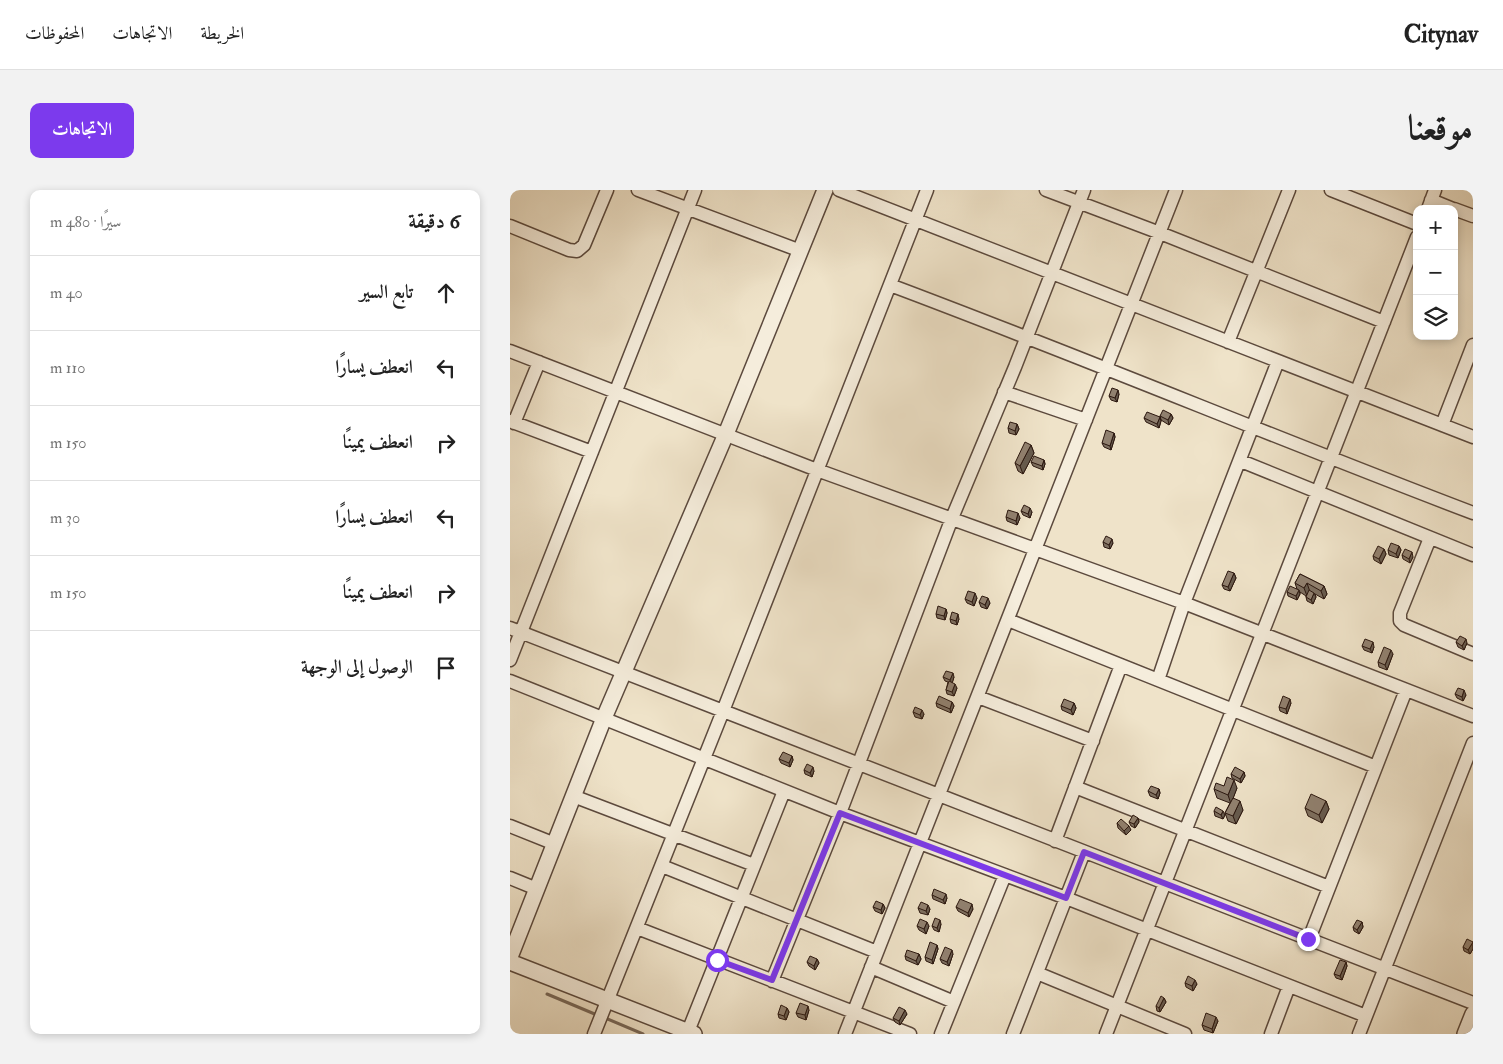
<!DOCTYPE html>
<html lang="ar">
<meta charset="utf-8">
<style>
body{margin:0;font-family:"IM FELL Double Pica",Amiri,serif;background:#f2f2f2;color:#222;direction:rtl}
.controls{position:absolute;right:15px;top:15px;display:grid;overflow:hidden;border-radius:10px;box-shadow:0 2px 8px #0003}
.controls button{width:45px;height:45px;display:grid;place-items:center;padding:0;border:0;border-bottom:1px solid #e0e0e0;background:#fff;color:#222;font:25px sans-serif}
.stop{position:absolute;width:15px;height:15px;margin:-11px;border:4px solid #7c3aed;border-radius:50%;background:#fff}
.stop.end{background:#7c3aed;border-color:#fff;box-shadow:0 1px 5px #0008}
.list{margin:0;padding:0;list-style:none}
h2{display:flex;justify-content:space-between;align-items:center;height:65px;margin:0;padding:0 20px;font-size:21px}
h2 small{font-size:16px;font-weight:400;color:#767676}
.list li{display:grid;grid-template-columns:32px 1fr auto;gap:15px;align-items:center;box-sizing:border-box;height:75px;padding:0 20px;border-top:1px solid #e0e0e0}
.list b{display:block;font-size:19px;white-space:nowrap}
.list em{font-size:16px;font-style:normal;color:#767676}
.icon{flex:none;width:28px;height:28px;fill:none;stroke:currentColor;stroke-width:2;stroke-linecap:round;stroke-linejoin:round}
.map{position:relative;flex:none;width:963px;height:844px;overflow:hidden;direction:ltr;border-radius:10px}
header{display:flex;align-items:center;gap:30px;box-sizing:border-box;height:70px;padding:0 25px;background:#fff;border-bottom:1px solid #e0e0e0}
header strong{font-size:24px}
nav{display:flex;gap:28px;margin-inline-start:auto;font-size:18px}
.intro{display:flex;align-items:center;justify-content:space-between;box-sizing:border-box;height:120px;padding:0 30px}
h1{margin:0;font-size:35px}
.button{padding:12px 22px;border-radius:10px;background:#7c3aed;color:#fff;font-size:18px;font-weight:700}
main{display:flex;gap:30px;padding:0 30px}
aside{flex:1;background:#fff;border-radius:10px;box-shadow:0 2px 8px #0003}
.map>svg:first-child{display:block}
</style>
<header>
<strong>Citynav</strong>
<nav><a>الخريطة</a><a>الاتجاهات</a><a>المحفوظات</a></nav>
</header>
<div class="intro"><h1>موقعنا</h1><a class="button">الاتجاهات</a></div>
<main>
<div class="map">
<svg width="963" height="844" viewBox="0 0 963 844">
<rect width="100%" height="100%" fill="#efe3c9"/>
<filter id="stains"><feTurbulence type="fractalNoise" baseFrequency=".004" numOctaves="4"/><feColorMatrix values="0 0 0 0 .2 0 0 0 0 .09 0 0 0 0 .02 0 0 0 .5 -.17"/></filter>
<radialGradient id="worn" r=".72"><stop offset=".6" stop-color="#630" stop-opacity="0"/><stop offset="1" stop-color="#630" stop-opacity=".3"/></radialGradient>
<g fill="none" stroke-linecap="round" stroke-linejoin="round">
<path stroke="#786859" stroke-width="3" d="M37,804L87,825
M93,827L133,844"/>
<g stroke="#5c4a3e" stroke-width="15">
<path id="minor" d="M128,0L291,61
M329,0L963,247
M536,0L650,43L874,132
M821,0L907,34
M921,10L943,19
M918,19L925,0
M944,19L963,26
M0,36L59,60L67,61L74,55L97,0
M380,95C575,168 768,249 963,323
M718,152L779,0
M0,161L307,280L674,413L963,526
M494,202L576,230
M0,231L82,262
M4,233L29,172
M932,235L963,155
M731,271L963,365
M920,348L890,423V431L894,435L963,464
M498,430L866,577
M0,438L963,813
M0,470L185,0
M648,490L674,413L768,171
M0,491L330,623L556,708L856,826
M468,507L583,551
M565,597L819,697
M63,606L244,675
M0,636L45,654
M545,651L611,475
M152,676L367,762
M0,688L27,699
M127,738L400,844
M799,749L896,500
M361,777L444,812
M527,783L675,844
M262,791L330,623L442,328L505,177L574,0
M84,844L213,521L417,0
M177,844L274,601
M335,844L666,0
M431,844L495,685
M503,844L574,662
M596,844L907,47
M761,844L779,796
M849,844L963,553"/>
</g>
<g stroke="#5c4a3e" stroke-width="18">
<path id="tertiary" d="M0,767L94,528L216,244L315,0
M0,772L184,844
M955,844L963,824"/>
</g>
<use href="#minor" stroke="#f5eddc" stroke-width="12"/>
<use href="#tertiary" stroke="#f5eddc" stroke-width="15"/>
</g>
<path fill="#7d6f60" stroke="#2b170f" d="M609,204L607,212L601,210L599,206Z
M661,224L663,228L659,235L651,230L650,226Z
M650,227L651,231L649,238L636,232L634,228Z
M507,234L509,239L506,245L499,243L498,238Z
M604,243L605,247L601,260L594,257L592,253Z
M521,255L524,263L513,284L508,281L505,273Z
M534,270L535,274L533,280L523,276L521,272Z
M511,321L522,322L520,328L513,325Z
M496,327L510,328L507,335L497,331Z
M593,352L603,353L600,359L594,357Z
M889,356L891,360L888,368L879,365L878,360Z
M874,359L876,364L871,374L864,370L863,366Z
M892,365L903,367L900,373L893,369Z
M724,383L726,388L720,401L714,399L712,395Z
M790,384L814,396L817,404L814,409L805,404L806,407L803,414L797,411L796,407V406L790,402V404L787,410L778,406L777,402L787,399L785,393Z
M467,408L464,416L457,413L455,409Z
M469,412L480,413L477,419L471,417Z
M436,419L437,423L435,430L427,428L426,424Z
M440,429H449L447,435L441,433Z
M946,452L957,453L954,460L948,457Z
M852,456L864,457L862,463L854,460Z
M883,464L877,480L869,477L868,472Z
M433,487H444L442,493L447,498L444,506L437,504L436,500L438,492L435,491Z
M945,504L956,505L953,511L947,508Z
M442,512L444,516L441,523L427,517L426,513Z
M564,513L566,518L563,525L552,520L551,516Z
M781,513L777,524L770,521L769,517Z
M403,522L414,524L412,529L405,527Z
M282,566L283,570L280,577L271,573L269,569Z
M294,580L304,581L302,587L295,584Z
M734,582L735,586L731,593L722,588L721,584Z
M714,596L727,598L723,608L733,620L726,634L718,631L715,623L720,613L707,608L704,599Z
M649,599L650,603L648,609L640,606L638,601Z
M816,611L819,619L812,633L798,626L795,618Z
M704,621L715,625L713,629L705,626Z
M628,628L629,632L625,638L621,636L619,632Z
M607,633L621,640L616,645L608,638Z
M422,705L437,708L435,714L423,709Z
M373,714L375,718L372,724L365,721L363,717Z
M446,717L463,719L459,727L448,721Z
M408,718L420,719L418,725L410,723Z
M852,732L853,737L849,744L844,741L843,737Z
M431,734L429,742L424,740L422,736Z
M407,736H419L416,744L409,740Z
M963,752V759L960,764L954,761L953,757Z
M427,755L428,759L423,774L416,771L415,767Z
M409,764L411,769L408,775L396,770L395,766Z
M443,764L439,776L432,773L430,769Z
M307,769L309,773L305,780L299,776L297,772Z
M836,772L837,776L832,790L826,788L824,784Z
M675,793L687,794L683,801L676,797Z
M654,808L656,812L650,822L647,821L646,816Z
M277,818L279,822L276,830L269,828L268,824Z
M299,820L296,830L288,827L286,823Z
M397,824L390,835L385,832L383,828Z
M708,831L703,843L694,840L692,835Z"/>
<path fill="#665a4e" stroke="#2b170f" d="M608,200L609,204L607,212L605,208Z
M661,224L663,228L659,235L658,230Z
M650,227L651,231L649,238L647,234Z
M507,234L509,239L506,245L505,241Z
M604,243L605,247L601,260L600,256Z
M521,255L524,263L513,284L510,276Z
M534,270L535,274L533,280L532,276Z
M520,318L522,322L520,328L518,324Z
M508,323L510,328L507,335L506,331Z
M602,349L603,353L600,359L599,355Z
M889,356L891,360L888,368L886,364Z
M874,359L876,364L871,374L869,369Z
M902,362L903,367L900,373L899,369Z
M724,383L726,388L720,401L718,397Z
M797,393L800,402L797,406L794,398Z
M814,396L817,404L814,409L811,401Z
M789,400L790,404L787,410L786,406Z
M465,403L467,408L464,416L462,412Z
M804,403L806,407L803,414L801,410Z
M478,408L480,413L477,419L475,415Z
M436,419L437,423L435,430L434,426Z
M448,424L449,429L447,435L446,431Z
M956,449L957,453L954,460L952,456Z
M863,452L864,457L862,463L860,459Z
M881,460L883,464L877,480L875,475Z
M443,483L444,487L442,494L440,490Z
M445,494L447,498L444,506L442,502Z
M954,500L956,505L953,511L952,507Z
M780,509L781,513L777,524L776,519Z
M442,512L444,516L441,523L440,519Z
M564,513L566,518L563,525L561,520Z
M412,520L414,524L412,529L410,525Z
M282,566L283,570L280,577L279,573Z
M303,577L304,581L302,587L300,583Z
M734,582L735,586L731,593L730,589Z
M724,590L727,598L721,614L718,605Z
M649,599L650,603L648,609L646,605Z
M730,611L733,620L726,634L723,626Z
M816,611L819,619L812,633L809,625Z
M713,621L715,625L713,629L711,625Z
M628,628L629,632L625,638L624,634Z
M619,636L621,640L616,645L614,641Z
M436,704L437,708L435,714L433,710Z
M373,714L375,718L372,724L371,720Z
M462,714L463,719L459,727L458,723Z
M418,715L420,719L418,725L416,721Z
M430,730L431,734L429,742L427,738Z
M417,732L419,736L416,744L414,739Z
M852,732L853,737L849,744L847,740Z
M963,752V759L960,764L958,760Z
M427,755L428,759L423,774L422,770Z
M442,760L443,764L439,776L437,772Z
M409,764L411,769L408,775L406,771Z
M307,769L309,773L305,780L304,776Z
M836,772L837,776L832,790L830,786Z
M685,790L687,794L683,801L682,796Z
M654,808L656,812L650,822L649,818Z
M298,816L299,820L296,830L295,825Z
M277,818L279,822L276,830L274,826Z
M395,820L397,824L390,835L389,831Z
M706,827L708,831L703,843L702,839Z"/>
<path fill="#918170" stroke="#2b170f" d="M602,198L608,200L605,208L599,206Z
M653,220L661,224L658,230L650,226Z
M637,222L650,227L647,234L634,228Z
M500,232L507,234L505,241L498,238Z
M596,240L604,243L600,256L592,253Z
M515,252L521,255L510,276L505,273Z
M524,266L534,270L532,276L521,272Z
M514,315L520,318L518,324L511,321Z
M498,320L508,323L506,331L496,327Z
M596,346L602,349L599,355L593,352Z
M881,353L889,356L886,364L878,360Z
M868,356L874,359L869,369L863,366Z
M895,359L902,362L899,369L892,365Z
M718,381L724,383L718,397L712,395Z
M790,384L814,396L811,401L797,393L794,398L785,393Z
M780,396L789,400L786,406L777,402Z
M799,400L804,403L801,410L796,407Z
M458,401L465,403L462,412L455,409Z
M472,406L478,408L475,415L469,412Z
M428,416L436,419L434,426L426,424Z
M442,422L448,424L446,431L440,429Z
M950,446L956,449L952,456L946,452Z
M855,449L863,452L860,459L852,456Z
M874,457L881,460L875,475L868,472Z
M436,481L443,483L440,490L433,487Z
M439,491L445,494L442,502L436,500Z
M948,498L954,500L952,507L945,504Z
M429,506L442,512L440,519L426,513Z
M773,506L780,509L776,519L769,517Z
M554,509L564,513L561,520L551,516Z
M405,517L412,520L410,525L403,522Z
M273,562L282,566L279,573L269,569Z
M297,574L303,577L300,583L294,580Z
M725,577L734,582L730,589L721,584Z
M717,587L724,590L718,605L704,599L706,593L714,596Z
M641,596L649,599L646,605L638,601Z
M801,604L816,611L809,625L795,618Z
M723,608L730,611L723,626L715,623Z
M706,617L713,621L711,625L704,621Z
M623,625L628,628L624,634L619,632Z
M611,629L619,636L614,641L607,633Z
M424,699L436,704L433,710L422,705Z
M450,709L462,714L458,723L446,717Z
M366,711L373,714L371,720L363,717Z
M411,712L418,715L416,721L408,718Z
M425,728L430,730L427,738L422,736Z
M410,729L417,732L414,739L407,736Z
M847,730L852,732L847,740L843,737Z
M957,749L963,752L958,760L953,757Z
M420,752L427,755L422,770L415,767Z
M435,757L442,760L437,772L430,769Z
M397,760L409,764L406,771L395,766Z
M300,766L307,769L304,776L297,772Z
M830,770L836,772L830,786L824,784Z
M678,786L685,790L682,796L675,793Z
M651,806L654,808L649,818L646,816Z
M290,813L298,816L295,825L286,823Z
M271,815L277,818L274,826L268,824Z
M389,817L395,820L389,831L383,828Z
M696,823L706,827L702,839L692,835Z"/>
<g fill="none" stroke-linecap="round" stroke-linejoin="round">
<path stroke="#7c3aed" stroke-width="6" d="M207,770L262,790L330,623L556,708L574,662L798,749"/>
</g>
<rect width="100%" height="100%" filter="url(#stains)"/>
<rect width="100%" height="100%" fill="url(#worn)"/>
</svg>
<div class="controls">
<button>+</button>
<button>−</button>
<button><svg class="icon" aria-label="layers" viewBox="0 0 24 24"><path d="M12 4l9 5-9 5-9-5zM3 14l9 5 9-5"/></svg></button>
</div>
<div class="stop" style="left:207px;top:770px"></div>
<div class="stop end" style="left:798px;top:749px"></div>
</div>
<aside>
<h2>6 دقيقة<small>سيرًا · 480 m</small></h2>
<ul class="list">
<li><svg class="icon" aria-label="ahead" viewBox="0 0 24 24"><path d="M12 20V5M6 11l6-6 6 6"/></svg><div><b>تابع السير</b></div><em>40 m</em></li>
<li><svg class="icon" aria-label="left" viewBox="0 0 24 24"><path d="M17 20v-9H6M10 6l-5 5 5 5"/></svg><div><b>انعطف يسارًا</b></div><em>110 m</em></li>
<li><svg class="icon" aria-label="right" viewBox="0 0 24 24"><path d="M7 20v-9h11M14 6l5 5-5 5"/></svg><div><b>انعطف يمينًا</b></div><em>150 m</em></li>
<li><svg class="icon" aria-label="left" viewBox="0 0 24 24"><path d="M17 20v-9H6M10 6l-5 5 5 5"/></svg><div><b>انعطف يسارًا</b></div><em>30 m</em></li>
<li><svg class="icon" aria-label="right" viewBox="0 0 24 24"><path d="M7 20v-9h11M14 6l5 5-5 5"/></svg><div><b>انعطف يمينًا</b></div><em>150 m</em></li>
<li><svg class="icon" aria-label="arrive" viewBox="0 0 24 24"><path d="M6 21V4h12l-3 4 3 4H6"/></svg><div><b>الوصول إلى الوجهة</b></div></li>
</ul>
</aside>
</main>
